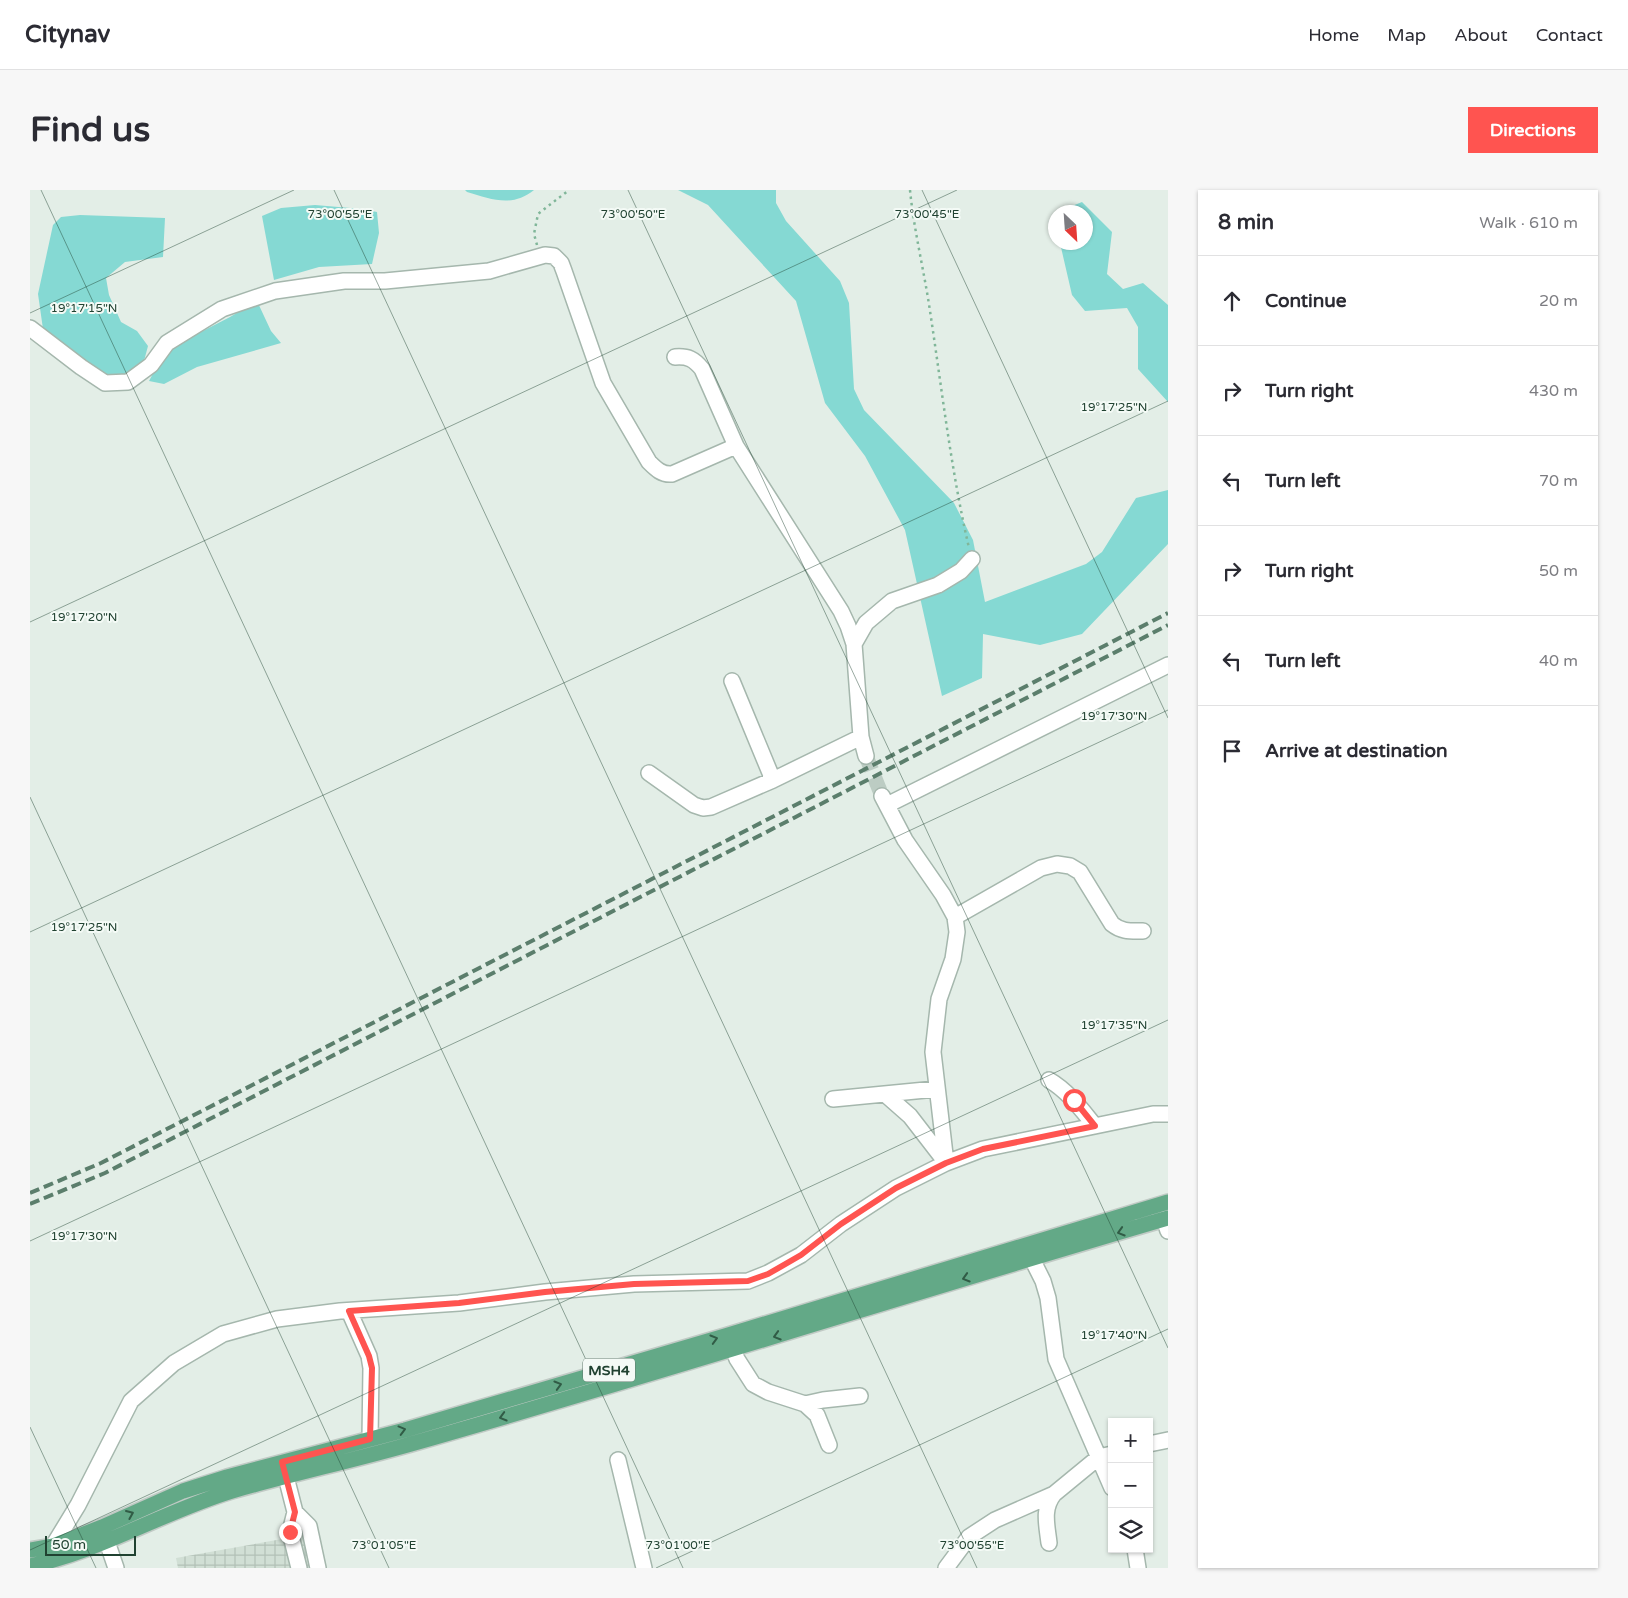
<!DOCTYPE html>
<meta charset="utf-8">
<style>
body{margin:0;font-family:"Varela Round",sans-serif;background:#f7f7f7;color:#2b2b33}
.controls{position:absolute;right:15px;bottom:15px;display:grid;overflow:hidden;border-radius:0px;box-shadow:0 1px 4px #0004}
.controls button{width:45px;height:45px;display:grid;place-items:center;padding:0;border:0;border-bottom:1px solid #e1e1e2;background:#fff;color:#2b2b33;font:25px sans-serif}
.compass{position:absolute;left:1018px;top:15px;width:45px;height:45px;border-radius:50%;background:#fff;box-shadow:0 1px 4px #0004;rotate:155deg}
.scale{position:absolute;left:15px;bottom:12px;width:91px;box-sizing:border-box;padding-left:5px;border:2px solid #204231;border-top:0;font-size:14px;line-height:18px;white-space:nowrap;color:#204231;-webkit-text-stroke:4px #f4faf6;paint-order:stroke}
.stop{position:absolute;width:15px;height:15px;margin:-11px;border:4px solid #ff5450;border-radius:50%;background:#fff}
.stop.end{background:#ff5450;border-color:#fff;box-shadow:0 1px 5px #0008}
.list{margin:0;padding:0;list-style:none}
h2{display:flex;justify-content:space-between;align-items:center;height:65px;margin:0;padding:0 20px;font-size:21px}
h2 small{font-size:16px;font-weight:400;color:#7c7c81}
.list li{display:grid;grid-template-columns:32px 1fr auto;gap:15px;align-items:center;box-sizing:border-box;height:90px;padding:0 20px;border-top:1px solid #e1e1e2}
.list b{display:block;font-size:19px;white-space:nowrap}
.list em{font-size:16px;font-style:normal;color:#7c7c81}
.icon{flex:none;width:28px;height:28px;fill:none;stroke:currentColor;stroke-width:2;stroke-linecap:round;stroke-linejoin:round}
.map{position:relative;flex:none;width:1138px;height:1378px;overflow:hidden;border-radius:0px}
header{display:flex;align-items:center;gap:30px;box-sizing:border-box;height:70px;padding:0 25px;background:#fff;border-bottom:1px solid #e1e1e2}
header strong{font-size:24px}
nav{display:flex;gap:28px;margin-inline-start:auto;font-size:18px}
.intro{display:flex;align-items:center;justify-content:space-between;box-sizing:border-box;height:120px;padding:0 30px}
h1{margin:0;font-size:35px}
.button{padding:12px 22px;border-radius:0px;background:#ff5450;color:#fff;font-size:18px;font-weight:700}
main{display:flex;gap:30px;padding:0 30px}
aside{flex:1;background:#fff;border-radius:0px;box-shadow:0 1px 4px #0004}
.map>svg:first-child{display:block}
</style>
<header>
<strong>Citynav</strong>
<nav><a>Home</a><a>Map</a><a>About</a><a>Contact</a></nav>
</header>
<div class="intro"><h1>Find us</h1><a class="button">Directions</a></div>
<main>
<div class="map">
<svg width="1138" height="1378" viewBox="0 0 1138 1378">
<defs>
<pattern id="industrial-grid" width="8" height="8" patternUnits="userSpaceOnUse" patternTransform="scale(1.25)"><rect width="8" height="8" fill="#d1dfd5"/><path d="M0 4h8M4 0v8" fill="none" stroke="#b3c1b7"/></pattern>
</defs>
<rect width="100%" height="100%" fill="#e3eee7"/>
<path fill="url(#industrial-grid)" d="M286,1343L296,1378H148L146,1368Z"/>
<path fill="#85d9d3" d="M435,0H504C482,18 461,9 437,2Z
M648,0H746V13L756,31L810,91L819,113L824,199L834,220L924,313L943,350L955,412L1056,374L1072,362L1106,308L1138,300V354L1052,444L1010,455L953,444L952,488L912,506L875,340L835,266L795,213L766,111L678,15Z
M1052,12L1082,42L1077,84L1093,99L1113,93L1138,115V212L1108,179V137L1097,118L1055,121L1042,105L1030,53L1056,52V22H1031L1032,20Z
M285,15L332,19L347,22L349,43L342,74L289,77L244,90L232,26L251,18Z
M50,25L135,28L133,67L95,72L76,88L79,105L91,132L107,141L118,156L114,171L98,188L72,187L13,139L8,104L23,35L31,27Z
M227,111L241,141L251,153L167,177L134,194L119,191L132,167L140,158L200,127Z"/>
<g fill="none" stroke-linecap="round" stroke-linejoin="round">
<path stroke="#bcccc3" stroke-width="15" stroke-dasharray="15 8" stroke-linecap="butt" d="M836,566L852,606"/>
<g stroke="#a5b7ad" stroke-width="18">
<path id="minor" d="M0,138L51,177L75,193L98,192L121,175L137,153L192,119L245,101L314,91H355L459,81L515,65L524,66L531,73L534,81L573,193L619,272C626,279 632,285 642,284L706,256
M645,167C658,166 664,169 672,179L706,256L811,421L818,436L824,454L831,547L836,566
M824,454L836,433L862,411L908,395L931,381L942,369
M702,491L743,590
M619,583L664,615L673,618L681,617L743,590L831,547
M852,606L875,650L913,705L925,727L927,742L923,769L909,809L903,862L916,973
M857,615L1138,475
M925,727L1011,678L1027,674L1040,676L1050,682L1082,734C1092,742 1100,741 1113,741
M1019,890C1038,901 1051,919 1065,936
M855,904L880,926L914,970
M803,909L906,899
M1134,1029L1138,1041
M997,1059L1013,1091L1018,1108L1026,1169L1082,1298
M319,1121L339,1166L341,1178L340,1249
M703,1159L707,1169L723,1194L738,1202L775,1214L793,1210L830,1206
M775,1214L787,1225L799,1255
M1119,1254L1138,1250
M588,1270L614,1378
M253,1275L265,1322
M73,1340L86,1378
M1019,1353C1017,1335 1012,1319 1024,1304
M1105,1359L1108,1378
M25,1364L23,1356L48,1315L101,1211L144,1173L193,1144L247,1129L310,1121L429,1113L515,1102L604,1094L718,1091L738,1083L771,1065L811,1034L866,998L916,973L953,959L1123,924H1138
M269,1378L260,1342L265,1322L279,1336L288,1378
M916,1378L939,1347L965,1330L1024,1304L1069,1267L1082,1264"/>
</g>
<g stroke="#c1cac5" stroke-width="18">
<path id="major" d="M0,1360L23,1356L72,1337L153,1301L197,1287L375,1240L695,1146L1138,1012
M0,1376C70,1361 133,1322 202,1301C261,1284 321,1271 381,1254C634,1182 885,1102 1138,1028"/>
</g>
<path stroke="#80b699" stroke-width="2.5" stroke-dasharray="2.5 4" stroke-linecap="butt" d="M880,0C884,41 894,80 900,121C912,200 921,280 939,358
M507,55L504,44L508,24L539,0"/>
<use href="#minor" stroke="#fff" stroke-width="15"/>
<use href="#major" stroke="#63a987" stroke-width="15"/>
<path stroke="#5b7e6c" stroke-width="4" stroke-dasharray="10 5" stroke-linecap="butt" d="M0,1003L71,973L1138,423
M0,1014L75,983L1138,435"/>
</g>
<defs><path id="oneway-chevron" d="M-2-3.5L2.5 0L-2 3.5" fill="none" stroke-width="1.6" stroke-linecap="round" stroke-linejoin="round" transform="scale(1.25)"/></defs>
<g stroke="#315c46">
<use href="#oneway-chevron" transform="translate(1091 1042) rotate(163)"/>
<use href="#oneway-chevron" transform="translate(936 1088) rotate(163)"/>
<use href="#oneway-chevron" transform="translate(747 1146) rotate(163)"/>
<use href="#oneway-chevron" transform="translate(684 1149) rotate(-16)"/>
<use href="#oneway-chevron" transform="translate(528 1195) rotate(-16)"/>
<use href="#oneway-chevron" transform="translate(473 1227) rotate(164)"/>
<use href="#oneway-chevron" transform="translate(372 1240) rotate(-15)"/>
<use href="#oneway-chevron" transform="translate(100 1324) rotate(-23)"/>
</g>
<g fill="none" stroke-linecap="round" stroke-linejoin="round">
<path stroke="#ff5450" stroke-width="6" d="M260,1342L265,1322L252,1272L340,1249L342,1178L339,1166L319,1121L429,1113L515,1102L604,1094L718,1091L738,1084L771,1065L811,1034L866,998L916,973L953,959L1065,936L1044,910"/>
</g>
<path fill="none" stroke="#204231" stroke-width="1" stroke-opacity="0.45" d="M11,0L653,1378M304,0L947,1378M598,0L1138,1158M892,0L1138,528M0,123L264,0M0,432L927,0M0,607L359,1378M0,742L1138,211M0,1051L1138,520M0,1237L66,1378M0,1360L1138,830M626,1378L1138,1139"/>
<g text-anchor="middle" stroke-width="4" stroke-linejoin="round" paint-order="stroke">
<rect fill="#f4faf6" stroke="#60796c" stroke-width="1" x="553" y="1168.5" width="52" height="23" rx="4"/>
<g font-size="14" font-weight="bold" fill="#204231">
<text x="579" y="1185">MSH4</text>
</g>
</g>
<g font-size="12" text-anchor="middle" fill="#204231" stroke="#f4faf6" stroke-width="4" stroke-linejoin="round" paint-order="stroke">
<text x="310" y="28">73°00'55"E</text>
<text x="603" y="28">73°00'50"E</text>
<text x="897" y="28">73°00'45"E</text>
<text x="54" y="122">19°17'15"N</text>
<text x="1084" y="221">19°17'25"N</text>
<text x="54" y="431">19°17'20"N</text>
<text x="1084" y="530">19°17'30"N</text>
<text x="54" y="741">19°17'25"N</text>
<text x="1084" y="839">19°17'35"N</text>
<text x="54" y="1050">19°17'30"N</text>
<text x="1084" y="1149">19°17'40"N</text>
<text x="354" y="1359">73°01'05"E</text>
<text x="648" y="1359">73°01'00"E</text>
<text x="942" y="1359">73°00'55"E</text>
</g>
</svg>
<div class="controls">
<button>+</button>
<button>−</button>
<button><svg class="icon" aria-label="layers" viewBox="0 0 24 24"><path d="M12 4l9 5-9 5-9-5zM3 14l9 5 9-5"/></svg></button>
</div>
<svg class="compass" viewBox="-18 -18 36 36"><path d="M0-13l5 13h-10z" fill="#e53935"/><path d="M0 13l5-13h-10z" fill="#7c7c81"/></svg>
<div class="scale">50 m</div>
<div class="stop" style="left:1044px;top:910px"></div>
<div class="stop end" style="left:260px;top:1342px"></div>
</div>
<aside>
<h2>8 min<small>Walk · 610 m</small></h2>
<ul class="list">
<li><svg class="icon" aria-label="ahead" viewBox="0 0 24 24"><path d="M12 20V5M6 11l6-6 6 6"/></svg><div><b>Continue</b></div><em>20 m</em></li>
<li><svg class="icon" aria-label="right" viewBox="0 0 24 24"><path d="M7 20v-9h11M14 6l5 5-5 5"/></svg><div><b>Turn right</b></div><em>430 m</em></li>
<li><svg class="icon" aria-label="left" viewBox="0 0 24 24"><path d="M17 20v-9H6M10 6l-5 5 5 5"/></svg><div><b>Turn left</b></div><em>70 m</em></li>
<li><svg class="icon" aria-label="right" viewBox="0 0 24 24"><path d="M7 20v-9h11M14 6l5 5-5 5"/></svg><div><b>Turn right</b></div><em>50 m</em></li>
<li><svg class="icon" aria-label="left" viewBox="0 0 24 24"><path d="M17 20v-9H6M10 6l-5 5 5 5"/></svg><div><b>Turn left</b></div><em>40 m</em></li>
<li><svg class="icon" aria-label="arrive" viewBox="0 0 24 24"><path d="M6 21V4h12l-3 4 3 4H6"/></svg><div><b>Arrive at destination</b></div></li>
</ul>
</aside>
</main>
